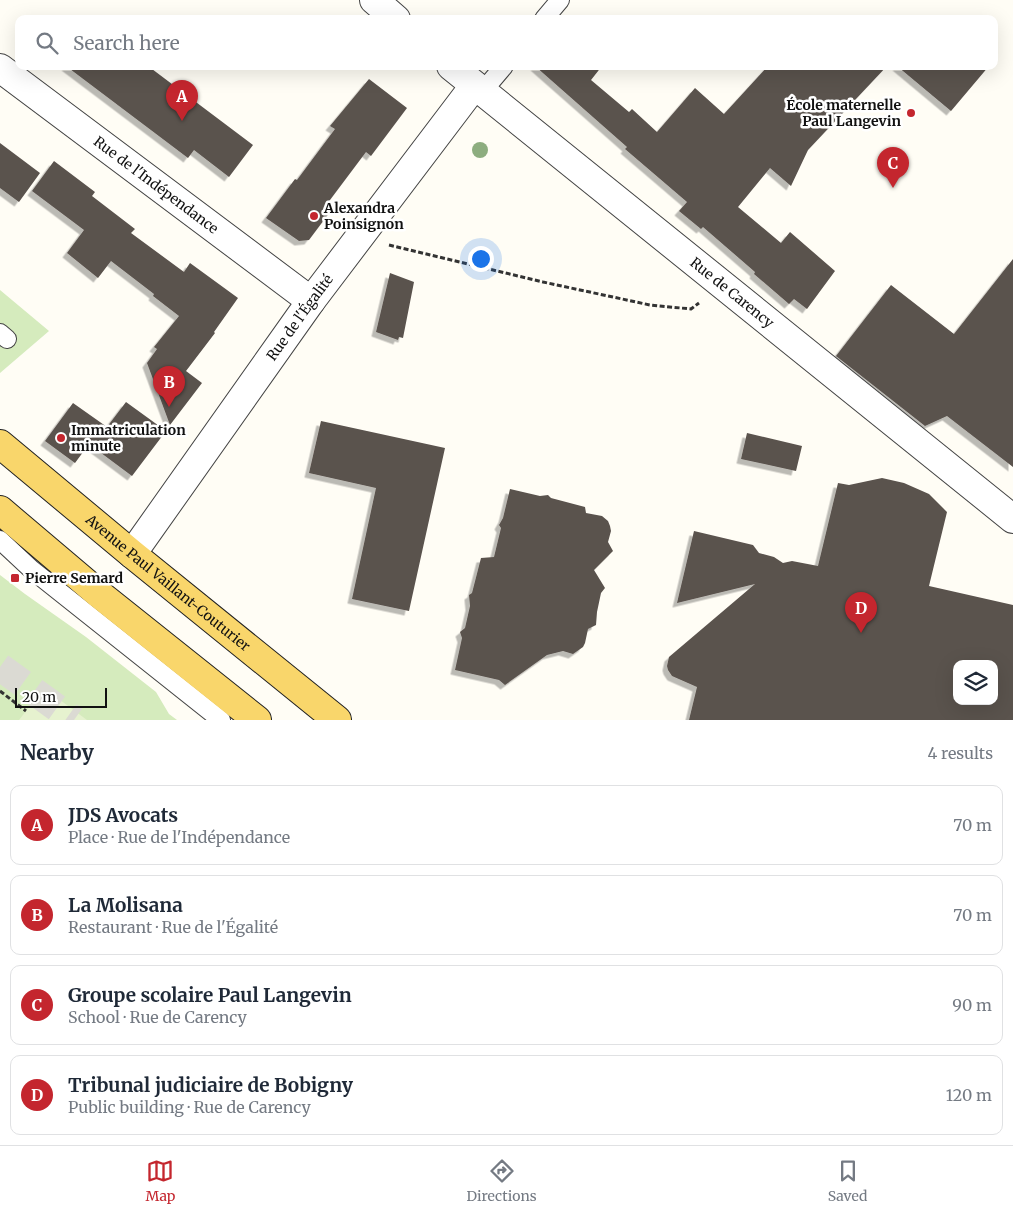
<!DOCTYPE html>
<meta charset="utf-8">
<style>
body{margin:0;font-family:Merriweather,serif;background:#f6f6f7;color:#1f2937}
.controls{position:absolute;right:15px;bottom:15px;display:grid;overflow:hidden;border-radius:10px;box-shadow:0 5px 20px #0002}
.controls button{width:45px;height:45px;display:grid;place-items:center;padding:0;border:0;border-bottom:1px solid #e0e1e3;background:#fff;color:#1f2937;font:25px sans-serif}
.scale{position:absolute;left:15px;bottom:12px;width:92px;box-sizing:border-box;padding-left:5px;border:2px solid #111;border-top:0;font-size:14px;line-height:18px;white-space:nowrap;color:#111;-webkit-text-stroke:4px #fff;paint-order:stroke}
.you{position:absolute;left:480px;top:258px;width:18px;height:18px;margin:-12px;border:4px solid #fff;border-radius:50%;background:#1a73e8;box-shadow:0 0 0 8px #1a73e833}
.badge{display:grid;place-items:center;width:32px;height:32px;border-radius:50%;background:#c4262e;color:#fff;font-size:16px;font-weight:700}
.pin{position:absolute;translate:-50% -41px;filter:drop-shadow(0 1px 2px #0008)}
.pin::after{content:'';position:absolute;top:26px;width:18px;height:15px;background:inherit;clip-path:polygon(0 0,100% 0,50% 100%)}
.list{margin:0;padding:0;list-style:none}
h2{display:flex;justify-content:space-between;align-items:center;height:65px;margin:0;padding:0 20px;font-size:21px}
h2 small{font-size:16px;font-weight:400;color:#747a83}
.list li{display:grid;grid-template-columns:32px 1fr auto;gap:15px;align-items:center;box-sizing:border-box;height:80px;margin:0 10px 10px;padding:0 10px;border:1px solid #e0e1e3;border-radius:10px}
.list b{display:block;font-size:19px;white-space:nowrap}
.list p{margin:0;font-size:16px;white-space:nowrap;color:#747a83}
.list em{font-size:16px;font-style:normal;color:#747a83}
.icon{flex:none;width:28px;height:28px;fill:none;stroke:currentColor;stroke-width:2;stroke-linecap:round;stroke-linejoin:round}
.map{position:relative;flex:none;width:1013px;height:720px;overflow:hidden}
.search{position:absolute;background:#fff;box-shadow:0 5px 20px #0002;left:15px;right:15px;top:15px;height:55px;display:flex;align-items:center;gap:12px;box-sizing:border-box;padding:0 18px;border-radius:10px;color:#747a83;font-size:19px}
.sheet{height:425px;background:#fff}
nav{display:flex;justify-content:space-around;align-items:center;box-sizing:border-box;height:70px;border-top:1px solid #e0e1e3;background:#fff;font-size:14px;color:#747a83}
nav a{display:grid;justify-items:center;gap:2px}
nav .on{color:#c4262e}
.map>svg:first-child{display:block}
</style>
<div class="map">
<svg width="1013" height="720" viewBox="0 0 1013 720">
<defs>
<filter id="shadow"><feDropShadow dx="-4.5" dy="4.5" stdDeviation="0" flood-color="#0004"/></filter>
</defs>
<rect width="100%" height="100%" fill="#fffdf5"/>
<path fill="#d5ebbd" d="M0,290L49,331L0,373Z
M0,575L25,594L86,637L156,692L169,714L177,720H0Z"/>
<path fill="#e6f2cf" d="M44,688L87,720H19Z"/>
<path fill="#5a524d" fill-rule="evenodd" filter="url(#shadow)" d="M66,66H148L253,145L229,177L194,150L188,158Z
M535,66H602L591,80L629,112L632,109L657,132L695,88L724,114L768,66H887L808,150L791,186L770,168L738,207L781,243L790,232L835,271L807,309L794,299L789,304L754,274L755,272L703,227L701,229L679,211L687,202L625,149L627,147Z
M897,66H989L951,111Z
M369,79L407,108L371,156L366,152L327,204L333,208L309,240L299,241L266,218L295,179L297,180L335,129L330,126Z
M0,143L40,173L19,202L0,188Z
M54,161L95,192L92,196L135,229L131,233L184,272L190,263L238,298L214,332L215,333L186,371L202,383L170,425L147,363L157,349L154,347L179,316L153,296L154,294L111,261L98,278L67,253L84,230L32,191Z
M1013,259V467L947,416L925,426L836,356L891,285L954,334Z
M390,273L414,282L403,338L399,337L398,340L376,332Z
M126,402L166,431L132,476L89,444L75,463L45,441L73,403L107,427Z
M321,421L445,448L409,611L352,599L376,488L309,473Z
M747,433L802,446L796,471L741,459Z
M882,478L904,483L929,494L947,512L929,586L1013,605V720H689L697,687L672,676L668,670L667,666L669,657L755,584L677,603L694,531L753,545L759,553L774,557L783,563L792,561L818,566L838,483L849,485ZM957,664H994V701H957Z
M510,489L540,496L548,495L551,498L585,507L586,513L602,516L608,521L610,526L611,531L608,542L613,551L594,570L605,588L601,593L597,612L596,625L588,629L585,643L583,647L573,654L563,651L547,655L505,685L499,680L455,670L462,638L460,632L465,628L470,606L469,595L472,593L481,558L494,557L501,528L499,525L503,518Z"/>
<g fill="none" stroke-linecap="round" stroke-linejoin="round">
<path stroke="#dbdad3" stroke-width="28" stroke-dasharray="28 14" stroke-linecap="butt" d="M0,667L74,720"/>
<g stroke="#444" stroke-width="20">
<path id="service" d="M544,19L560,0
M482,92L504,66
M0,333L7,339
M0,540L31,569L221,720"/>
</g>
<g stroke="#444" stroke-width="30">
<g id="minor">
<path d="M374,0L396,19"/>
<path id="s1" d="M451,66L1013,519"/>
<path id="s2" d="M0,68L311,301"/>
<path id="s3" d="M132,554L311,301L474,86"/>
</g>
</g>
<g stroke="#222" stroke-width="30">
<g id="primary">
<path id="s4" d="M0,444L132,554L337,720"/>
<path d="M0,510L99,594L257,720"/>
</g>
</g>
<path stroke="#333" stroke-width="3" stroke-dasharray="5 2.5" stroke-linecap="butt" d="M389,245L543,282L650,305L691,309L699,303
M0,691L26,711"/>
<use href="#service" stroke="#fff" stroke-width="18"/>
<use href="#minor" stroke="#fff" stroke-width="28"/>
<use href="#primary" stroke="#f9d66b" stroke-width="28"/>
</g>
<circle fill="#8dad7f" cx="480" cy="150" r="8"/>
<g fill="#c4262e" stroke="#fff" stroke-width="2">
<circle cx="911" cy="113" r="5"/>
<circle cx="314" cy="216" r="5"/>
<circle cx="61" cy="438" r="5"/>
<rect x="10" y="573" width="10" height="10" rx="2.5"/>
</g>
<g text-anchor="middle" stroke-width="5" stroke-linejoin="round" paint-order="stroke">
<g font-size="14" font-weight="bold" fill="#111" stroke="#fff" text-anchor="start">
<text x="901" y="110" text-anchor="end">École maternelle<tspan x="901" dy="16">Paul Langevin</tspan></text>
<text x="324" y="213">Alexandra<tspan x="324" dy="16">Poinsignon</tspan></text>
<text x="71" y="435">Immatriculation<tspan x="71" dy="16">minute</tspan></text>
<text x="25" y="583">Pierre Semard</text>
</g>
<g font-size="14" fill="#111" stroke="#fff">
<text dy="5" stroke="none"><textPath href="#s2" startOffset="195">Rue de l'Indépendance</textPath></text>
<text dy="5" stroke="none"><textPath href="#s1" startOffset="361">Rue de Carency</textPath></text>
<text dy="5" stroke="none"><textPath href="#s3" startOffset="290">Rue de l'Égalité</textPath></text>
<text dy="5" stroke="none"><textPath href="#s4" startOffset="218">Avenue Paul Vaillant-Couturier</textPath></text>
</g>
</g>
</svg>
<div class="controls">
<button><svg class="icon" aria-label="layers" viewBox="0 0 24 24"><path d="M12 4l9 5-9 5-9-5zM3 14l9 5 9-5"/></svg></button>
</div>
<div class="scale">20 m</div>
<div class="you"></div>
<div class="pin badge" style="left:182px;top:121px">A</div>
<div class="pin badge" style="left:169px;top:407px">B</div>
<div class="pin badge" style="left:893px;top:188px">C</div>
<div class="pin badge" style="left:861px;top:633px">D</div>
<div class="search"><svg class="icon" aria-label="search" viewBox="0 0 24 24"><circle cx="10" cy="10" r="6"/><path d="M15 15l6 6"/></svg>Search here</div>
</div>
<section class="sheet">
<h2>Nearby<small>4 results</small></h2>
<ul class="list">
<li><span class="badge">A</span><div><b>JDS Avocats</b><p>Place · Rue de l'Indépendance</p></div><em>70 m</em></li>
<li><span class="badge">B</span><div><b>La Molisana</b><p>Restaurant · Rue de l'Égalité</p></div><em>70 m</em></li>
<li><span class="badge">C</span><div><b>Groupe scolaire Paul Langevin</b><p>School · Rue de Carency</p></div><em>90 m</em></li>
<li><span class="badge">D</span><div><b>Tribunal judiciaire de Bobigny</b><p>Public building · Rue de Carency</p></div><em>120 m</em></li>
</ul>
</section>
<nav>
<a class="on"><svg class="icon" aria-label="map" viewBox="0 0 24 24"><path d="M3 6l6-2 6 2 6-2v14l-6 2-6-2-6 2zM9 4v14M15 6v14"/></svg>Map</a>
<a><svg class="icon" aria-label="directions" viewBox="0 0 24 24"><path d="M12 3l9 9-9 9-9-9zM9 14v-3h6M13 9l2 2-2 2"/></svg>Directions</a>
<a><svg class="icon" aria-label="saved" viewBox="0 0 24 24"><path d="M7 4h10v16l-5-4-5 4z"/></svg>Saved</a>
</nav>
